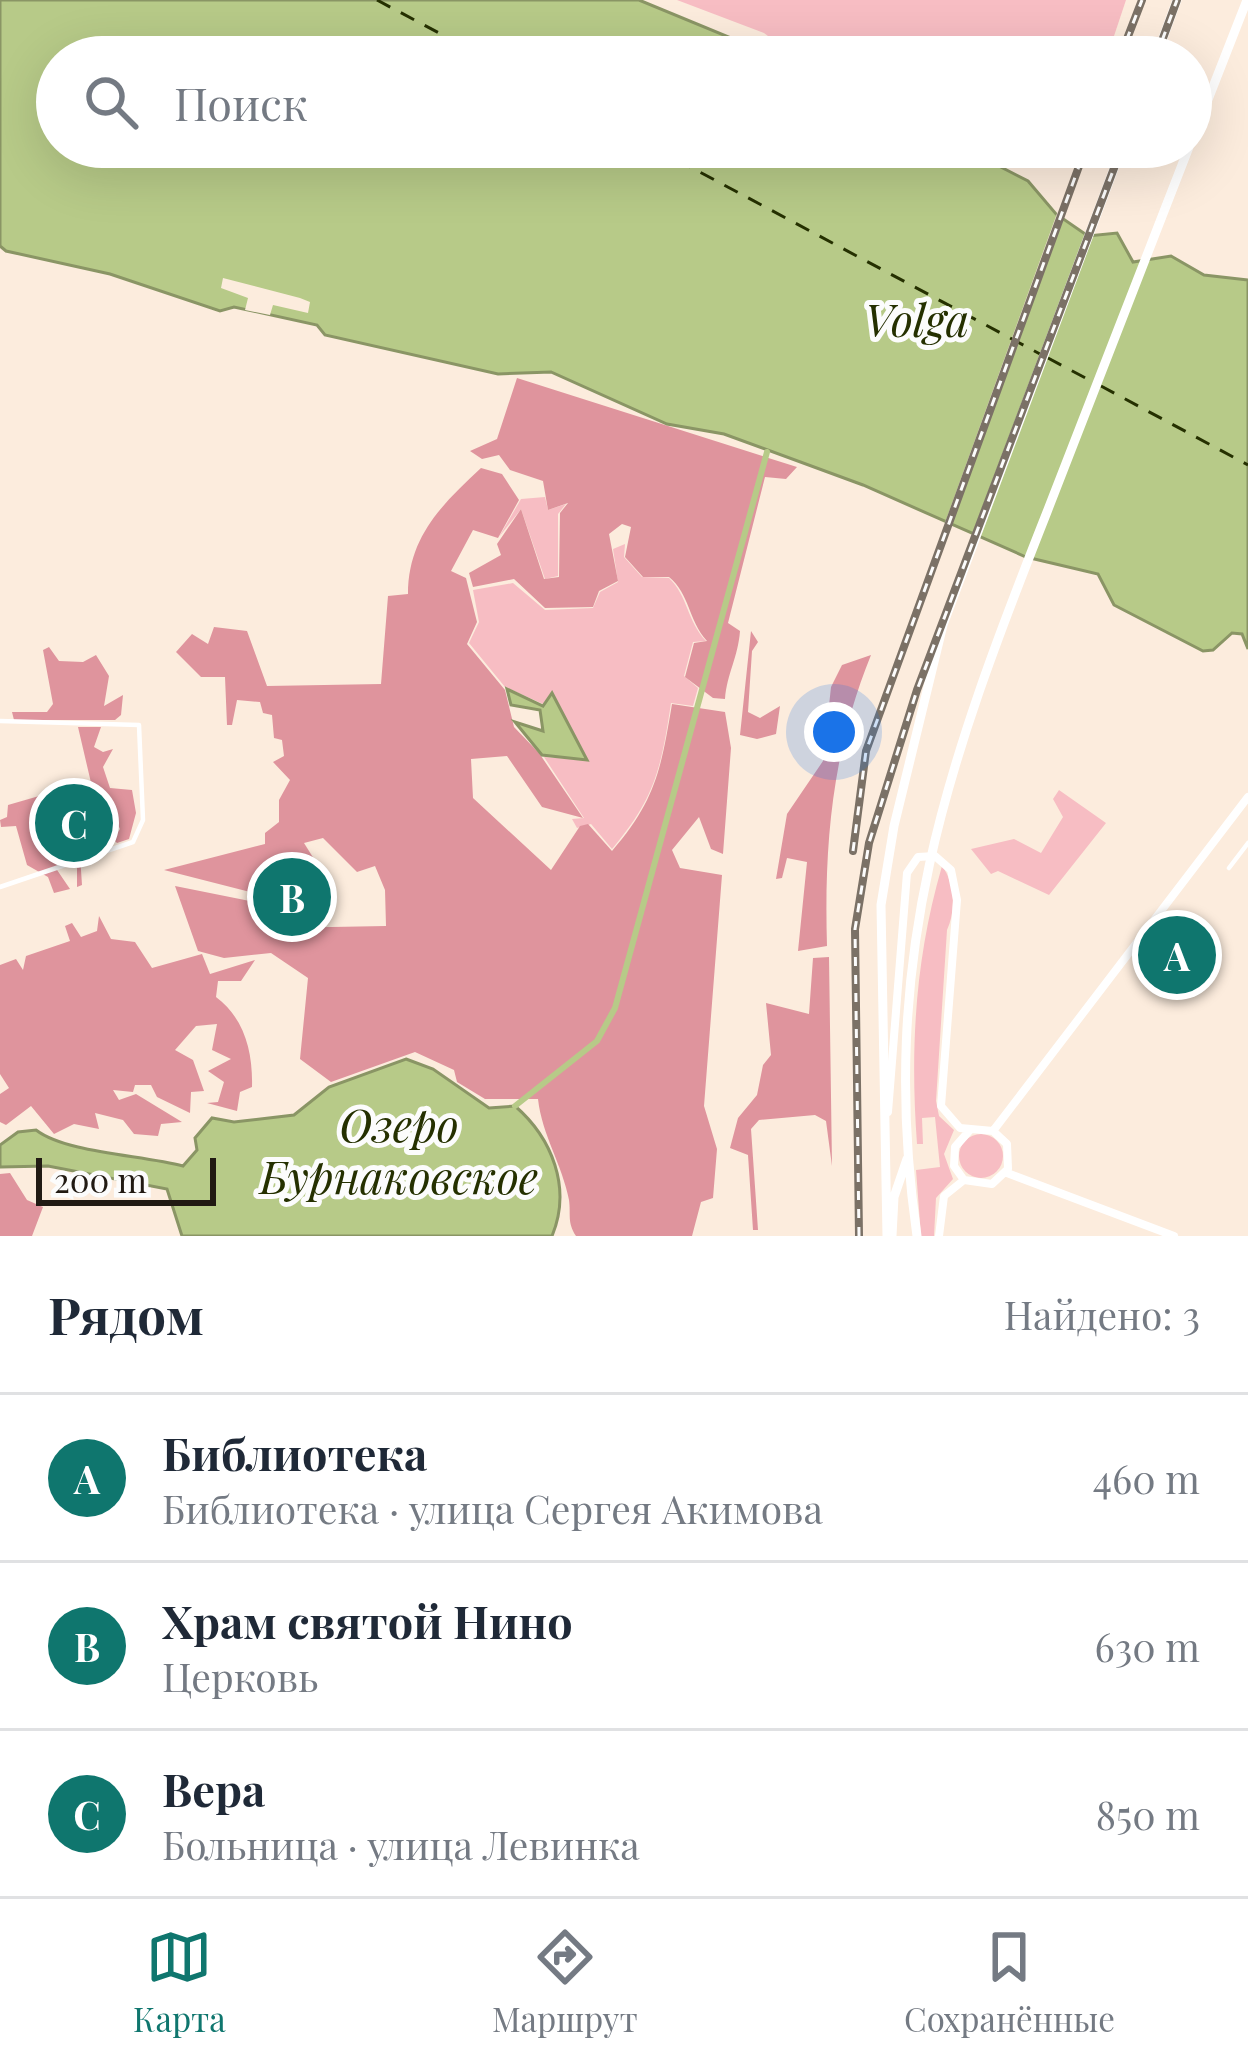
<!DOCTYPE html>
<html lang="ru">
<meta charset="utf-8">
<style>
body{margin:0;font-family:"Playfair Display",serif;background:#f2f2f3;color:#1f2937}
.scale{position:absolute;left:36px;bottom:30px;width:180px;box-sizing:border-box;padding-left:12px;border:6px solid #211a13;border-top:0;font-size:33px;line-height:42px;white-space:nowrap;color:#211a13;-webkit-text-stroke:9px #fcfcfc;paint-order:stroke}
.you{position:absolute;left:834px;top:732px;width:42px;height:42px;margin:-30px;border:9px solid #fff;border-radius:50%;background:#1a73e8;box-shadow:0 0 0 18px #1a73e833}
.badge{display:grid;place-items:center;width:78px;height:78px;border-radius:50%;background:#0f766e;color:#fff;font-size:39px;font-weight:700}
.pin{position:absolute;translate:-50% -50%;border:6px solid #fff;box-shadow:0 3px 12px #0006}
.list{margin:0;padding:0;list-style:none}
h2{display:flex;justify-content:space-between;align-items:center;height:156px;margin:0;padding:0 48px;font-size:51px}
h2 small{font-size:39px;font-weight:400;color:#747a83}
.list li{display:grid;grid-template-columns:78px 1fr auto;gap:36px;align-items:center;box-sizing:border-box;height:168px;padding:0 48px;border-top:3px solid #e0e1e3}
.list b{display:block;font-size:45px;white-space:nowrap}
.list p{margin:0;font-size:39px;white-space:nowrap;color:#747a83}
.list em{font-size:39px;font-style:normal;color:#747a83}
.icon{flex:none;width:66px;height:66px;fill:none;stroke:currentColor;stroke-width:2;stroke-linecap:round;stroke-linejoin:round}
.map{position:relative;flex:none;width:1248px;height:1236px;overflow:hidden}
.search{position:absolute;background:#fff;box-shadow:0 12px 48px #0002;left:36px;right:36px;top:36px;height:132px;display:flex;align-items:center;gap:30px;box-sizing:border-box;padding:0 42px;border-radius:66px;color:#747a83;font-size:45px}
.sheet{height:660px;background:#fff}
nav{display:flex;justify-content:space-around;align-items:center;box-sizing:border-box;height:168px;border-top:3px solid #e0e1e3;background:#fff;font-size:33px;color:#747a83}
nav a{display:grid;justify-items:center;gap:6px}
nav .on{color:#0f766e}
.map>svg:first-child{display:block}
</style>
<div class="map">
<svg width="1248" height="1236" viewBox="0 0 1248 1236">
<rect width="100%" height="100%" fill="#fcecdd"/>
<path fill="#f7bdc3" d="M677,0H1126L1107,57H796L764,33Z
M545,497L548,510L566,504L558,514V576L545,579L521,509L499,537L521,499Z
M625,544L624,557L642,577L669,578C688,596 687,621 706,641L693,642L684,676L698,688L693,706L671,703C661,769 655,798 612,849L591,824L577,828L572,819L584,818L544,757L587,760L552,691L543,704L505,687L469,643L479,622L473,590L513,583L545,610L593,608L600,592L618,582L613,549Z
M1059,790L1106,823L1049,895L998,871L991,874L971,849L1014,839L1041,853L1063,817L1053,799Z
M942,866C955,883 956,911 947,930L936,1101L939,1116L954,1130L944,1154L953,1179L936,1198L934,1236H921L916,1170L940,1167L935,1117L922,1118L923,1144H917C910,1048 915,959 942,866Z
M959 1156a22 22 0 1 1 44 0a22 22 0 1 1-44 0Z"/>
<path fill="#df949d" d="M517,378L797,467L786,479L765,477L728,623L740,631C738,658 727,673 725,699L713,698L685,677L694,643L707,641C688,620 690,594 669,577H643L625,557L631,527L622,524L609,534L618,581L599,591L593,607L545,608L514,579L473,587L469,573L501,555L497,544L521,509L544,579L559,577L560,513L568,503L548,510L543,481L510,470L499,455L482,459L470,451L497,439Z
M481,468L502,474L519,500L498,538L473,530L451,571L466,578L477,622L467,644L505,690L514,727L539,753L583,818L542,807L507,756L471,759L473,798L551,870L580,826L588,824L612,851C656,800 661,769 672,704L725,712L731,748L723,854L711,849L699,817L672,850L680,868L722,875L704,1106L717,1149L713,1198L701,1202L692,1236H576C567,1222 571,1215 569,1200C562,1164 542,1135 538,1099H485L457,1082L454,1070L415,1052L331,1082L300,1059L308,978L271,953L224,958L198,951L175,886L260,903L277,928L386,926L385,890L375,866L357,872L323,838L304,843L314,859L311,872L283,875L254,893L164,870L265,844V833L279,822V800L290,780L273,762L284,756L282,740L274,738L272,715L263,713L260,702L237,700L232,725H227L225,677H201L176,652L192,634L208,644L214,627L247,631L267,686L381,684L388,596L408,594C408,538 441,505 481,468Z
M751,631L758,642L752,651L748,712L760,718L780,706L776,734L757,739L740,735Z
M49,647L59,661L83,662L96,655L109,676L104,706L123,695L121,715L115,720H14L12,712H47L53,704L43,650Z
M871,655C832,751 824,845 827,946L798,951L807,862L787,858L782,878L776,879L787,814L823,761L831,687L842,665Z
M78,727H101L94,747L103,752L113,749L103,767L110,788L132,790L136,813L129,839L117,843L113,839L120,829L112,813L96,810L89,794L60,799L59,792L77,784L92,787Z
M46,794L51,805L42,823L48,841L82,831L78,846L96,843L98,851L80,855L82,885L77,887V868L69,859L55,867L70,889L54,893L48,877L27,865L16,826L1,827L0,820L7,817L8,805Z
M99,916L111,939L135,942L152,968L202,954L210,974L255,960L241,981H218L216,997C244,1018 253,1051 252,1087L240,1092L237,1111L207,1103L218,1102L224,1082L208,1071L231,1059L212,1050L217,1024L196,1026L175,1050L193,1060L204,1091L191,1092L190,1113L157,1097L151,1085H135L133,1092L113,1090L119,1100L136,1094L182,1122L161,1124L158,1136L134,1134L123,1120L95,1113L99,1129L74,1124L54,1134L31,1106L6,1125L0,1122V1094L9,1088L0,1074V965L16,959L23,970L26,956L70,941L65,926L72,923L81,937L97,931Z
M829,957L832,1166L826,1121L815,1115L759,1120L751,1129L758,1230H753L748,1155L730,1148L738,1118L757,1095L763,1065L771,1055L766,1003L809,1014L813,958Z
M10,1173L27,1200L43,1207L32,1236H0V1174Z"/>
<path fill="#b7ca88" stroke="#8a9565" stroke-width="3" d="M0,0H639L777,57H57V147H962L1028,181L1056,214L1088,236L1117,233L1133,262L1171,256L1204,275L1248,280V649L1242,634L1232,633L1213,650L1203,651L1114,605L1098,574L1026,557L863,485L724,434L667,424L551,372L498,374L325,335L317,325L234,307L220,311L110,274L6,251L0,246Z
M507,689L543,706L552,693L587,760L542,755L515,722L543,731L540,710L511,705Z
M406,1059L433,1069L489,1108L515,1106C552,1138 572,1188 552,1236H182L167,1189L48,1166L0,1167V1145L18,1132L36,1130C66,1153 142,1155 183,1166L197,1150L195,1138L212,1118L234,1122L294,1115L329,1087Z"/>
<path fill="#fcecdd" d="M1059,208L1064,213L947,533L942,531Z
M223,278L300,298L310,302L308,313L273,305L270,315L245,310L248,298L221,288Z"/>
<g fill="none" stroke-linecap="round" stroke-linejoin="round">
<path stroke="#b7ca88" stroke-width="6" d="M515,1106L597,1041L615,1008L767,452"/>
<path stroke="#253000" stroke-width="3" stroke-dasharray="15 12" stroke-linecap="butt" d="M377,0L484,57
M653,147L1040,354
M1048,358L1093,382
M1101,386L1248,465"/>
<path stroke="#fff" stroke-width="4.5" d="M0,721L139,725L143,820L133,842L0,887
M1229,868L1248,843"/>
<path stroke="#fff" stroke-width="8" d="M888,1112L907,873L918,857L935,856L951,870L957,900L941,1106L960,1128L993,1131L1007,1144L1008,1169L992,1184L964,1180L954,1166L955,1147L970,1130
M993,1131L1248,797
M1007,1173L1174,1236
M939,1236L944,1196L964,1180"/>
<path stroke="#fff" stroke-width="9" d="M1156,57L1177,0
M1191,143L1247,0
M887,1236L881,905L894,826L943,625L1122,147
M892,1236L894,1197L907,1159
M917,1236C877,957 947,765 1047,512C1094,390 1142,269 1189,147"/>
<g stroke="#7b7166" stroke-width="8">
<path id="rail" d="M1120,57L1142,0
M1156,57L1177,0
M853,851L866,751L1086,147
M859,1236L855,929L869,843L917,690L1122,147"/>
</g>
<use href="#rail" stroke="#fcfcfc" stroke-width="3" stroke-dasharray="9" stroke-linecap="butt"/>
</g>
<g text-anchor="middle" stroke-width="10" stroke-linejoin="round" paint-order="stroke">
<g font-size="45" font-style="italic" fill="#253000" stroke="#fcfcfc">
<text x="917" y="337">Volga</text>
<text x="399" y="1142">Озеро<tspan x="399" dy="52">Бурнаковское</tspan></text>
</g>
</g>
</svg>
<div class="scale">200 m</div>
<div class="you"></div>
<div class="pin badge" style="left:1177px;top:955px">A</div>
<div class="pin badge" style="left:292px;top:897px">B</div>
<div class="pin badge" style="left:74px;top:823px">C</div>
<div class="search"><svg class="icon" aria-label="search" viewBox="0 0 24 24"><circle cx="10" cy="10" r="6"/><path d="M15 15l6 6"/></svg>Поиск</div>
</div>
<section class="sheet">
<h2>Рядом<small>Найдено: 3</small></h2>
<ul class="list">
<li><span class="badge">A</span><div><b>Библиотека</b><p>Библиотека · улица Сергея Акимова</p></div><em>460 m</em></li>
<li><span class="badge">B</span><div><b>Храм святой Нино</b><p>Церковь</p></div><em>630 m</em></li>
<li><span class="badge">C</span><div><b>Вера</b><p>Больница · улица Левинка</p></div><em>850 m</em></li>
</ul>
</section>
<nav>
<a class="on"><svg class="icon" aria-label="map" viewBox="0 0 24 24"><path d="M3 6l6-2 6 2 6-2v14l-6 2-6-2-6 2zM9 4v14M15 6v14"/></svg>Карта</a>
<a><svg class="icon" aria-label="directions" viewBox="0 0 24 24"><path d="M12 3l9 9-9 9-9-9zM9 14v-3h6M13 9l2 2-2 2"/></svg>Маршрут</a>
<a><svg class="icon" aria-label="saved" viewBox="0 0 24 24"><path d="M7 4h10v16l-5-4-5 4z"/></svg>Сохранённые</a>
</nav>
